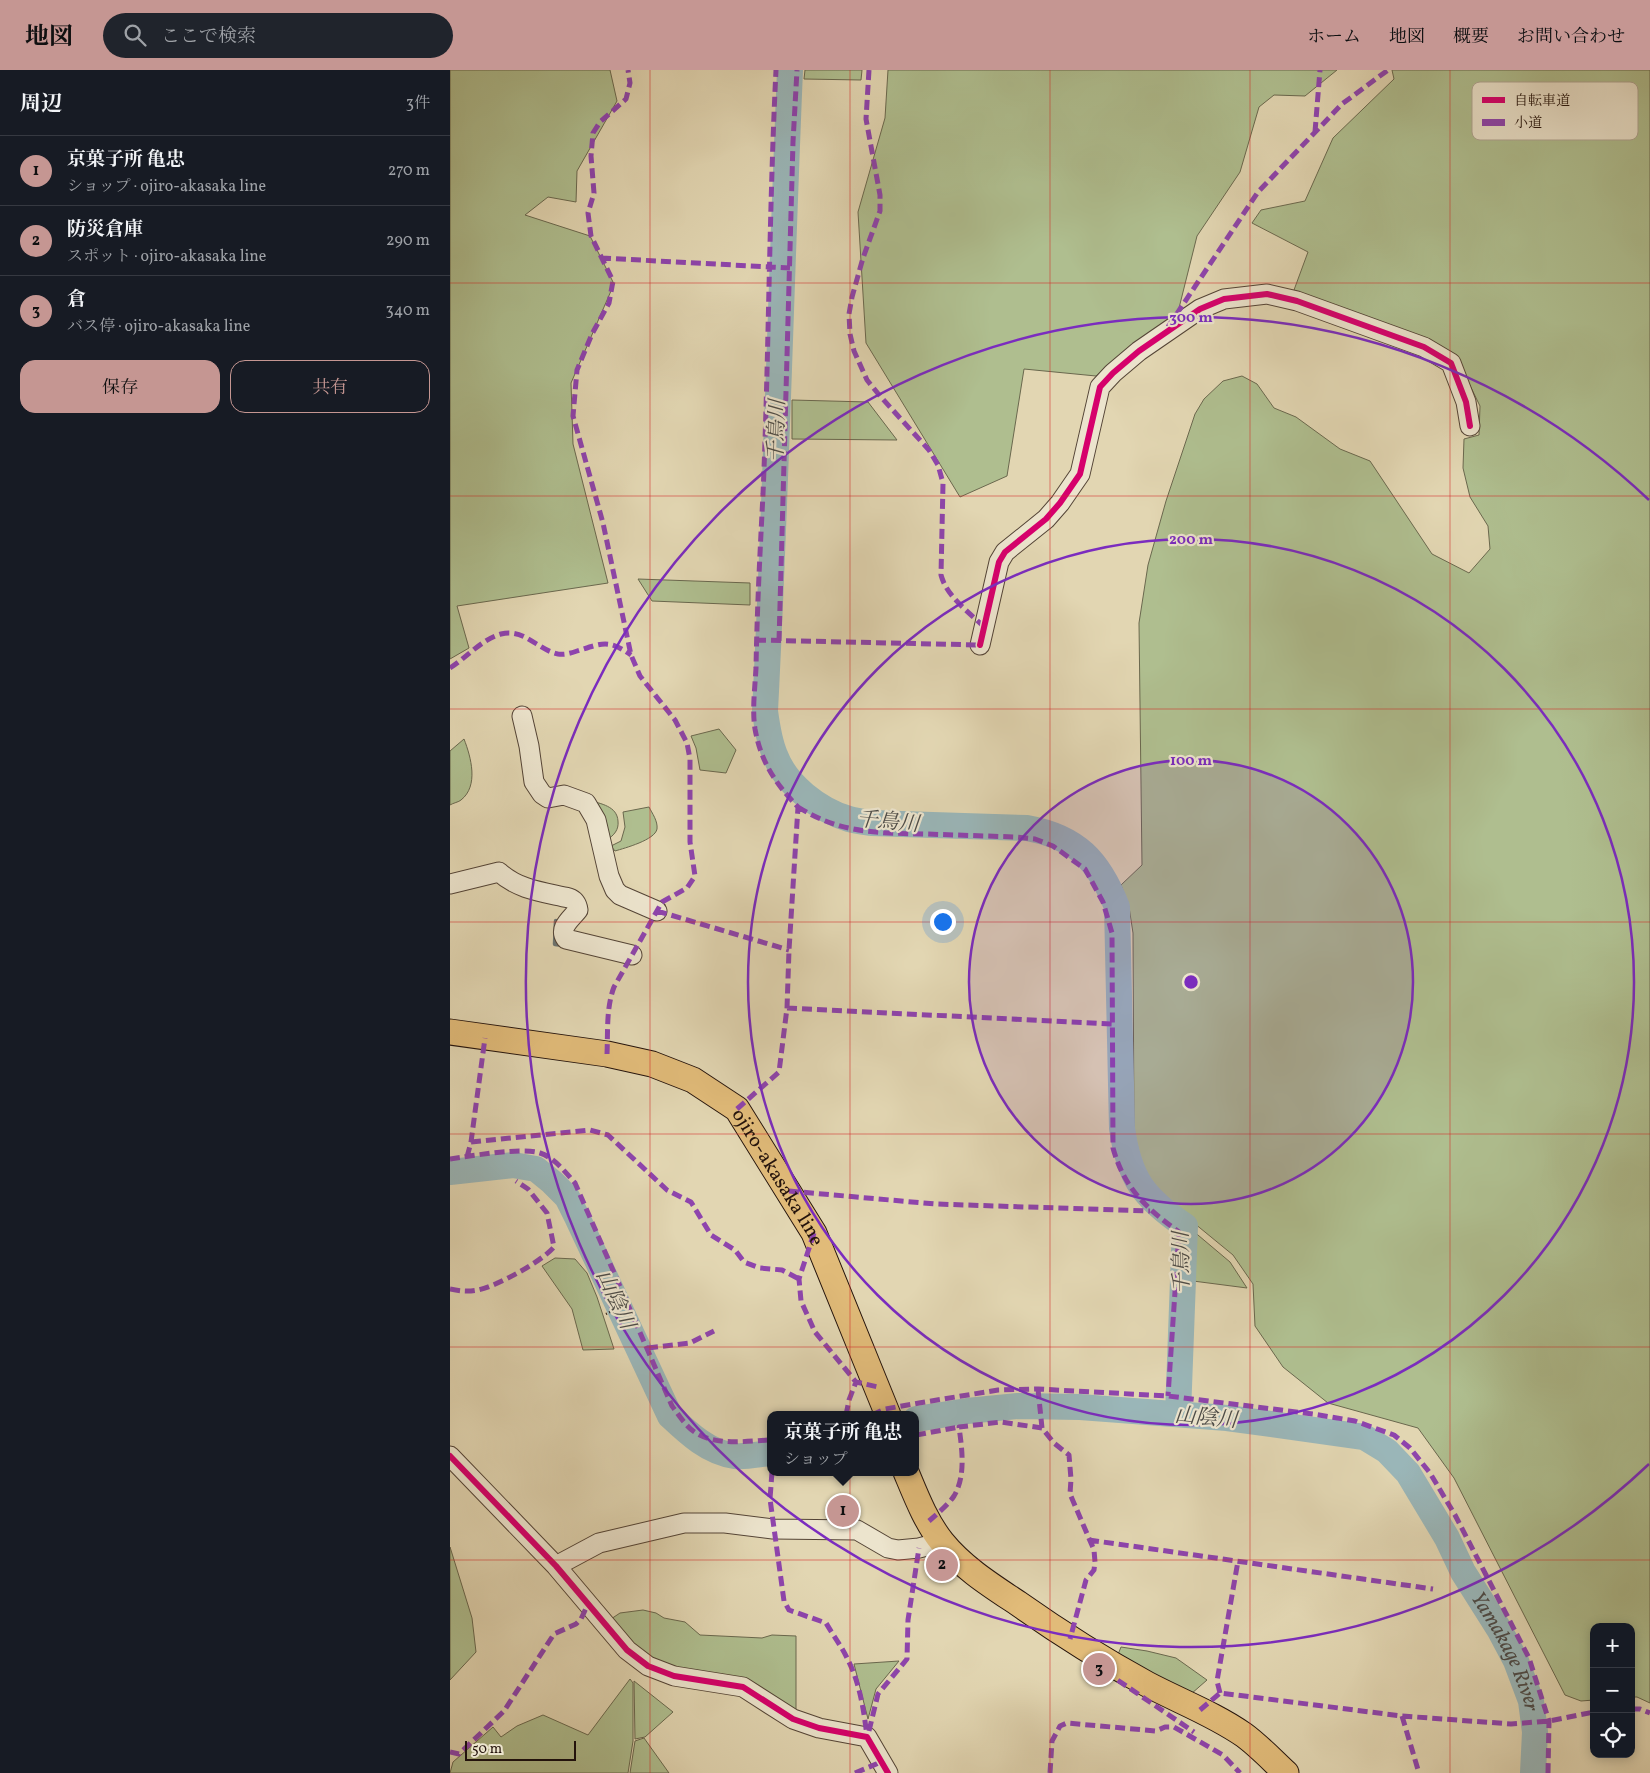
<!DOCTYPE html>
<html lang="ja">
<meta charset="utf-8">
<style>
body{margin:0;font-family:Vollkorn,"Noto Serif JP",serif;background:#20242c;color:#f1f3f6}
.controls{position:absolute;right:15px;bottom:15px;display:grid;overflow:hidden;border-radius:10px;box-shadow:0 2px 12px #0003}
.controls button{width:45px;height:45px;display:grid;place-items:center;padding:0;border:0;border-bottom:1px solid #363941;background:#171b24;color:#f1f3f6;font:25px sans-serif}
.scale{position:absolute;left:15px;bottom:12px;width:111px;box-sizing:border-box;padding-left:5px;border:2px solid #24130c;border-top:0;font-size:14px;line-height:18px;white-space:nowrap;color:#24130c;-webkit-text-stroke:4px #ece4cd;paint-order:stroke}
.you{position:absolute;left:492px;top:851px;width:18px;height:18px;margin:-12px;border:4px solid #fff;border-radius:50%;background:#1a73e8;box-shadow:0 0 0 8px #1a73e833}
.badge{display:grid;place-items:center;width:32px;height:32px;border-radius:50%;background:#c59692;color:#111;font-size:16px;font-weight:700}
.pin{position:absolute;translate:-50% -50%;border:2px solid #fff;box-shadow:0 1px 5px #0006}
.popup{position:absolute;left:317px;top:1341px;width:152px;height:65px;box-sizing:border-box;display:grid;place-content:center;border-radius:10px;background:#171b24;filter:drop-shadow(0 1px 4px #0005);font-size:16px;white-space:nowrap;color:#9ea1a6}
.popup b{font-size:19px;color:#f1f3f6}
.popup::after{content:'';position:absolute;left:50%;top:100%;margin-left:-10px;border:10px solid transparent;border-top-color:#171b24}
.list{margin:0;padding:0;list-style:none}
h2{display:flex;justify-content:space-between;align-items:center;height:65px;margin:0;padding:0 20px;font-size:21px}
h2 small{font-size:16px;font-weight:400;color:#9ea1a6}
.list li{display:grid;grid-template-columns:32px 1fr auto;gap:15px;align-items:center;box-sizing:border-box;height:70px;padding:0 20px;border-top:1px solid #363941}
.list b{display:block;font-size:19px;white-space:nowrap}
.list p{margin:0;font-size:16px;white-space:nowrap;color:#9ea1a6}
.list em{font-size:16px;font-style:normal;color:#9ea1a6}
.actions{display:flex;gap:10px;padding:15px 20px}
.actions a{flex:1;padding:11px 0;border:1px solid #c59692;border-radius:15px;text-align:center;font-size:18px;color:#c59692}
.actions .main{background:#c59692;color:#111}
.icon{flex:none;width:28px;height:28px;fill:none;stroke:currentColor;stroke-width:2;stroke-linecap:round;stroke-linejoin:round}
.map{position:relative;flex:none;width:1200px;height:1703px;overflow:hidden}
header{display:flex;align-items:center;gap:30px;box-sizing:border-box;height:70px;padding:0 25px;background:#c59692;color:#111}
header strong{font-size:24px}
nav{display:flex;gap:28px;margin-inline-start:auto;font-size:18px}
.search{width:350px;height:45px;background:#20242c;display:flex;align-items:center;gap:12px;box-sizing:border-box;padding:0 18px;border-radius:28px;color:#9ea1a6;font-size:19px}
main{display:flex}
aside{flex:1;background:#171b24}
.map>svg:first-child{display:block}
</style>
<header>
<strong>地図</strong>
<div class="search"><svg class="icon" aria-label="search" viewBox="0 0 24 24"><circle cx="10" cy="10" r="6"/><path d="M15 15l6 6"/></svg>ここで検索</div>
<nav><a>ホーム</a><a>地図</a><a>概要</a><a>お問い合わせ</a></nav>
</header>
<main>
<aside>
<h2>周辺<small>3件</small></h2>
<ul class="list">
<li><span class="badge">1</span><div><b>京菓子所 亀忠</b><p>ショップ · ojiro-akasaka line</p></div><em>270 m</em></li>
<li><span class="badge">2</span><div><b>防災倉庫</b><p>スポット · ojiro-akasaka line</p></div><em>290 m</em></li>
<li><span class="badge">3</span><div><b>倉</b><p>バス停 · ojiro-akasaka line</p></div><em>340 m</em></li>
</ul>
<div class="actions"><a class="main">保存</a><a>共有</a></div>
</aside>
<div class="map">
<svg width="1200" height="1703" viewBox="0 0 1200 1703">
<rect width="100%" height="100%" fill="#e2d6b2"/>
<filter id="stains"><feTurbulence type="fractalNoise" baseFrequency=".004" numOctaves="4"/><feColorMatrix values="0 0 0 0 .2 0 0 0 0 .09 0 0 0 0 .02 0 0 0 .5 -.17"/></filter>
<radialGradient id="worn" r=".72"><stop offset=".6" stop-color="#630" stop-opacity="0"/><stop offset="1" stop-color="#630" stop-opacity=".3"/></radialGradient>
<path fill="#afbe8f" stroke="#6a684e" d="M0,0H160L167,31L127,101L126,132L98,127L75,145L140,166L164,214L121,313L123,374L158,513L7,536L19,578L0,589Z
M355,0H412L411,10L354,9Z
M438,0H887L855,26L824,25L809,37L790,102L747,166L728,242L646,306L574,299L557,406L510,427L416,273L408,142L435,48Z
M942,0H1200V1633L1187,1627H1181V1557H1144V1630L1131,1631L1115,1625L1004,1408L968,1358L878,1333L833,1297L805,1256L803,1214L783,1185L711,1126L696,1104L688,1084L684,1065L683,863L679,837L671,815L692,795L689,553L698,495L716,431L745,344L754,329L773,311L792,306L807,314L824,338L846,347L890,379L920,391L982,484L1019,503L1040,479L1038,456L1020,427L1013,398L1014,369L1029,365L1030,336L1006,287L972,271L844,220L858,182L802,153L811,140L855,131L883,68L944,9Z
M342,330L418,332L447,370L342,369Z
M188,509L300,513V535L202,531Z
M269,659L286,680L276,703L250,700L246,678L241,666Z
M14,669C21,687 29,716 11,730C9,732 3,733 0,735V681Z
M139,730C151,734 167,736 168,751C169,760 164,765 157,770Z
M199,737C202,743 208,751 207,759C205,770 175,778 165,781L161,776L171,771L175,757L173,742Z
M742,1160L780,1192L797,1218L743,1211Z
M105,1188L125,1189L137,1203L147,1227L164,1279L133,1280L122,1239L92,1196Z
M0,1477L22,1548L26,1582L0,1610Z
M193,1540L206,1543L214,1548L235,1552L250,1565L312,1568L322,1565L346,1566V1644L206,1593L158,1551L170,1543Z
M671,1577L697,1581L726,1588L757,1610L741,1624L667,1587Z
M449,1591L426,1619L418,1649L404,1594Z
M180,1609L183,1613V1671L178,1703H0L3,1692L43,1657L51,1667L67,1656L93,1645L138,1665Z
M184,1611L223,1642L195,1667L185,1669Z
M194,1668L219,1703H180L185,1671Z"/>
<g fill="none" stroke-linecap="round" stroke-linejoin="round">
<path stroke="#6b7573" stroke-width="4.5" d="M106,851L105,874L113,875"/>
<g stroke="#9ab6b8" stroke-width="26">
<path d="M340,0C331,214 326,427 315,641C317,656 319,671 325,685C336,715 369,740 399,749C406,751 414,752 421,753L577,758C627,767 649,791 667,837L672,1058C679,1109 694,1128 735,1156L728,1344"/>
<path d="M0,1102L63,1095L86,1099L102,1112L117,1127L127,1147L220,1346C238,1363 259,1383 285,1386C297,1387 309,1384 320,1383"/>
<path id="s1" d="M466,1349L517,1341L568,1336L630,1337L777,1348L914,1367L937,1381L958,1403L997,1468L1013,1502L1049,1559L1066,1591L1081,1631L1085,1662L1083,1703"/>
</g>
<g stroke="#544436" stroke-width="21">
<path id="minor" d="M530,575L549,492L555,482L596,449L610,433L630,404L650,317L663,303L689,281L750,239L774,229L817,224L847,231L974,277L1001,293L1016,332L1020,356
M72,646L79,676L84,712L92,724L98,728L114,725L136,733L146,750L159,806L165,820L170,825L207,841
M0,814L49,802C69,820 93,822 119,828C125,830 127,833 128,840C121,849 108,858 116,869L182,885
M0,1386L106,1496L177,1580L198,1596L224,1606L293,1617L343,1649L369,1658L417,1667L438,1703
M106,1496L149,1473L234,1453H275L323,1459L407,1460L438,1478L448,1480L469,1478L492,1472"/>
</g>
<g stroke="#24130c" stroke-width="27">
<g id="major">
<path id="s2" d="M0,962L157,984L202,994L243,1010L287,1039L364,1163L438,1345"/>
<path d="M456,1402C466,1426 476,1452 492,1472C513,1498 542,1516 569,1534C610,1563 653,1590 697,1614C729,1631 764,1644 794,1665C809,1676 823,1691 836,1703"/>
</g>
</g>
<path stroke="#24130c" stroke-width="2.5" stroke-dasharray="1 2.5" stroke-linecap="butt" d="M156,1244L178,1233"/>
<use href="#minor" stroke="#ece4cd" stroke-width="19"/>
<use href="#major" stroke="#e1bb79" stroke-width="25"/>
<path stroke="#8e44ad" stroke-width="5" stroke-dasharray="10 5" stroke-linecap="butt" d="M419,0L416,49L430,125V141L413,188L402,227L399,244L400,264L404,281L417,310L430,326L479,380L488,395L493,413L491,505C497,527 518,541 534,557
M865,62L870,0
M151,188L340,198
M718,257L808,122L892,34L938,0
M306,570L530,575
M329,571L343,72L347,0
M0,598C16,588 32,569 51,564C74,558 88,580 108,584C115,585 121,583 127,581C153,573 158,569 181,585
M348,737C391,764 428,763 477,764C506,765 536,766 565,767L585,769L603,776L635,799L653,832L662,863L663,1078C674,1118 696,1138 729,1162L718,1326
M207,841L339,880
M337,938L662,954
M157,984C158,962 156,938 164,917L212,832L237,818L245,806L240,772V689L237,673L225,650L190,606L181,585L153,453L123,346L127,300L142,264L159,233L163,211L141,166L138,143L144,123L141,86L143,63L150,52L176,29L180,13L178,0
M287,1039L329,1002L337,938L339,880L348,737C325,713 311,692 305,659C302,640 305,617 306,598C307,540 310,482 313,424C319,283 319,141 326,0
M21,1072L140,1060L158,1065L217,1120L241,1132L261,1165L285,1180L294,1192L310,1198L332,1200L349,1209
M17,1087L21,1072L35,968
M0,1089C21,1086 71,1077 90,1083C105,1088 115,1102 125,1113L222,1336C229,1345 236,1357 246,1363C267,1376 297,1371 320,1370
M339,1121L485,1134L700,1141
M364,1163L349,1209L351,1231L365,1262L406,1312L428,1317
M0,1219C10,1221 18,1222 28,1220C47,1216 91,1192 104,1177L97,1143L78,1119L66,1111
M198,1278L240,1273L264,1261
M588,1319L592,1358
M396,1345L399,1330L406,1312
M422,1345L435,1339L469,1333L548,1320L588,1319L718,1326L863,1344L905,1351L944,1365L960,1378L980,1403L1005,1445L1079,1588L1099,1651L1098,1703
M466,1365L509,1357
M322,1402L320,1429L334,1531L339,1540L376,1553C383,1565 392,1577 398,1590C410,1614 414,1641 417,1667
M479,1451C487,1444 498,1435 504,1426C516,1406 512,1379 509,1357L551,1352L592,1358L604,1373L619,1385L621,1409L620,1424L644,1480L645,1492L644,1500L636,1510L620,1569
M639,1470L983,1519
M649,1587L666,1609L744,1662
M770,1623L767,1611L788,1491
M1181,1639H1190L1200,1643
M750,1640L770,1623L952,1646L1061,1654L1099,1651L1144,1642
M952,1646L969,1703
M419,1661L428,1624L457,1589L458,1550L469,1478
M0,1682L9,1684L54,1641L104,1564L126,1554L131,1549L138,1534
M405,1703L431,1692
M600,1703L602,1671L610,1656L617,1653L706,1661L715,1657H724L773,1685L790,1703"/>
<g stroke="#ece4cd" stroke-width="9">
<path id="cycleway" d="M530,575L549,492L555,482L596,449L610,433L630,404L650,317L663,303L689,281L750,239L774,229L817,224L847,231L974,277L1001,293L1016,332L1020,356
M0,1386L106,1496L177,1580L198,1596L224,1606L293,1617L343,1649L369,1658L417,1667L438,1703"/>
</g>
<use href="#cycleway" stroke="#d6006c" stroke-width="6"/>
</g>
<path fill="none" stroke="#d62828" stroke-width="1" stroke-opacity="0.55" d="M200,0V1703M400,0V1703M600,0V1703M800,0V1703M1000,0V1703M0,213H1200M0,426H1200M0,639H1200M0,852H1200M0,1064H1200M0,1277H1200M0,1490H1200"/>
<circle cx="741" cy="912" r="222" fill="#7b2cbf" fill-opacity=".12"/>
<g fill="none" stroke="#7b2cbf" stroke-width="2.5">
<circle cx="741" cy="912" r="222"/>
<circle cx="741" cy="912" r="443"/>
<path d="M1199 1394A665 665 0 1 1 1199 430"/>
</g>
<g text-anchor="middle" stroke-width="4.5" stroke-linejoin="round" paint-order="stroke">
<g font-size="20" fill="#24130c" stroke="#ece4cd">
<text dy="7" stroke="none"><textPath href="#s2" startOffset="381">ojiro-akasaka line</textPath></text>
</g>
<g font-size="21" font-style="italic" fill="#4d4c48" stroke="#ece4cd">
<text transform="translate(326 361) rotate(-88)" y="7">千鳥川</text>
<text transform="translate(438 751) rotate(5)" y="7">千鳥川</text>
<text transform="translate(731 1193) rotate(-91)" y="7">千鳥川</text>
<text transform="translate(166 1229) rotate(65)" y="7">山陰川</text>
<text transform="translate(756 1347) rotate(5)" y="7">山陰川</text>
<text dy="7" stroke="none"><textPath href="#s1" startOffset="712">Yamakage River</textPath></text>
</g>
</g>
<rect x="1022" y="12" width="166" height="58" rx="8" fill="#ece4cd" stroke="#b0a593" stroke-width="1"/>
<rect x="1032" y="27" width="23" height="6" fill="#d6006c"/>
<rect x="1032" y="49" width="23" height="7" fill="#8e44ad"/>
<g font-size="14" fill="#24130c">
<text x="1064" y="35">自転車道</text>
<text x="1064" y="57">小道</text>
</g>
<circle cx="741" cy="912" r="8" fill="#7b2cbf" stroke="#ece4cd" stroke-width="2.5"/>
<g font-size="15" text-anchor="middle" font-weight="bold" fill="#7b2cbf" stroke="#ece4cd" stroke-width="4.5" stroke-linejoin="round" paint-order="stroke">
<text x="741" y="252">300 m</text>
<text x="741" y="474">200 m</text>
<text x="741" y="695">100 m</text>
</g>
<rect width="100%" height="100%" filter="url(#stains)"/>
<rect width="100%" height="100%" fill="url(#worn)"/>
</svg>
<div class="controls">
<button>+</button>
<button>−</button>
<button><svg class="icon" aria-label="locate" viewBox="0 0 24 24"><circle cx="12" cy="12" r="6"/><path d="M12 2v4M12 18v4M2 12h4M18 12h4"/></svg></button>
</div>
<div class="scale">50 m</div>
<div class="you"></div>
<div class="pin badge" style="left:393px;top:1441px">1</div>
<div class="popup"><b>京菓子所 亀忠</b>ショップ</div>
<div class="pin badge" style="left:492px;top:1495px">2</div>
<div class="pin badge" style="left:649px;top:1599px">3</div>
</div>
</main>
